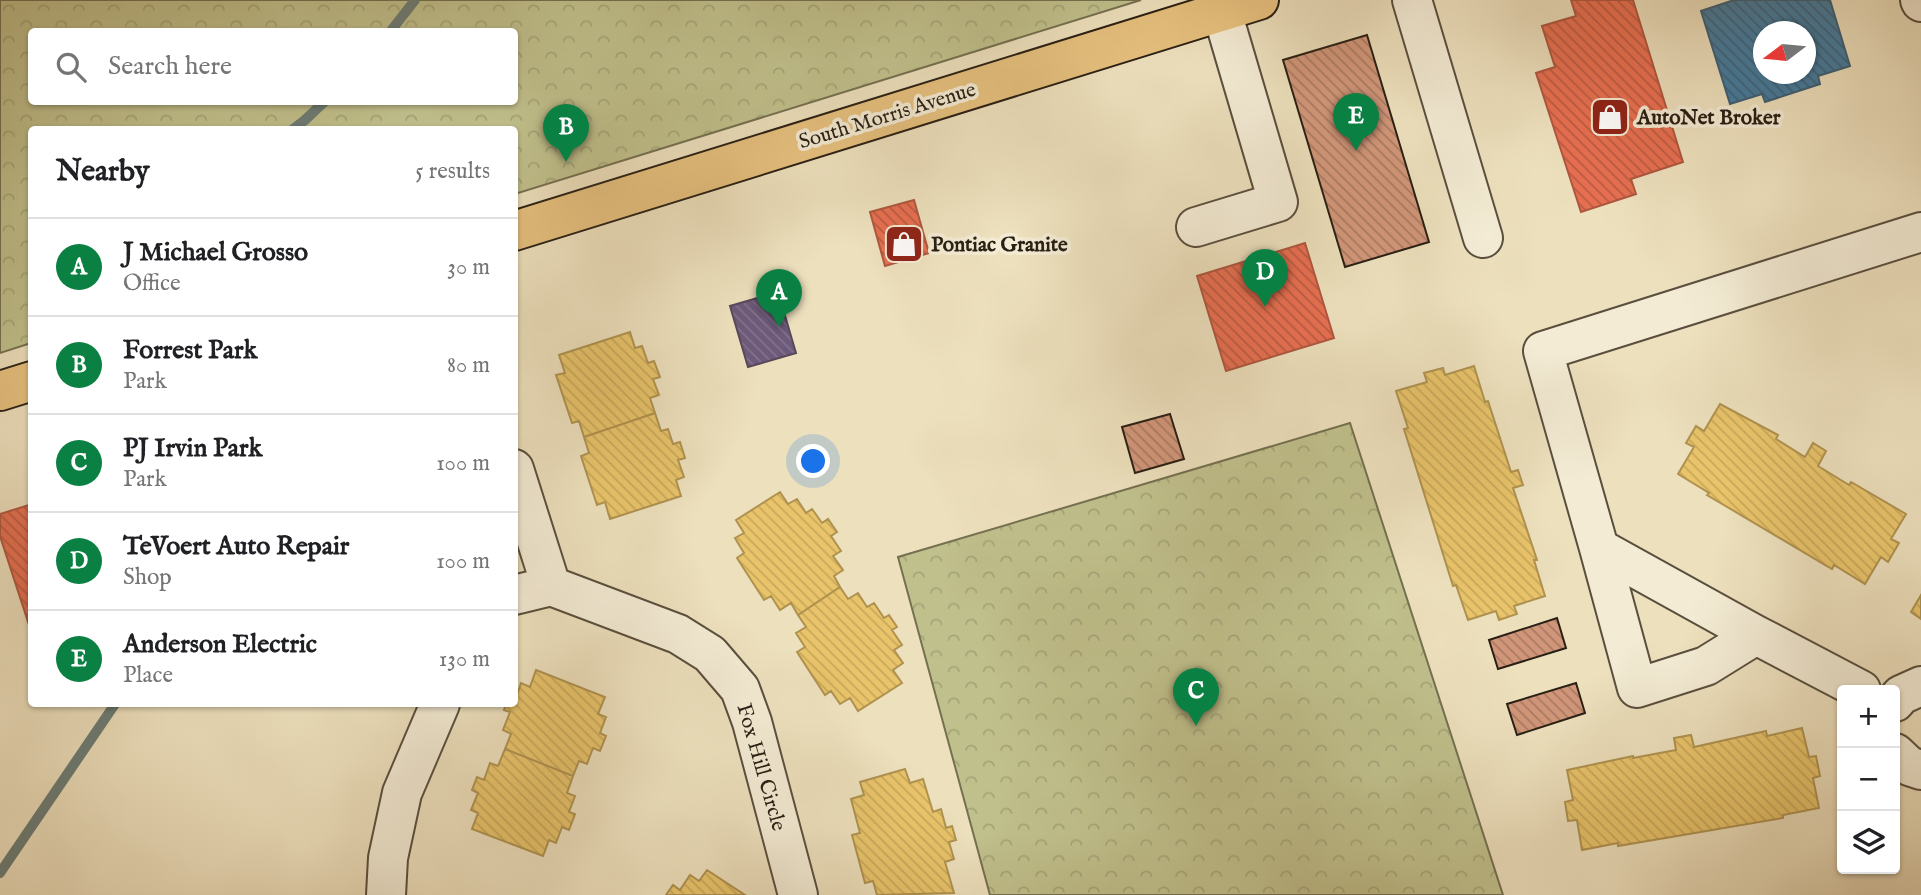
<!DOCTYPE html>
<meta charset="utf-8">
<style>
body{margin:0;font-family:"IM FELL English",serif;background:#f6f6f6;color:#202124}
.controls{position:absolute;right:21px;bottom:21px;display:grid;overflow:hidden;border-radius:7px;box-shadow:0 2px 5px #0004}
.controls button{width:63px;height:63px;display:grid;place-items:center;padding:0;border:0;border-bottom:2px solid #e0e0e0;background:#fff;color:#202124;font:35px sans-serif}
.compass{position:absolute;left:1753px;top:21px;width:63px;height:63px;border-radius:50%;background:#fff;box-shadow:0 2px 5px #0004;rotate:254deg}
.you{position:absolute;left:814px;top:462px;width:24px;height:24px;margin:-18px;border:5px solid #fff;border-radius:50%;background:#1a73e8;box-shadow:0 0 0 10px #1a73e833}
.badge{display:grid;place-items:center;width:46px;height:46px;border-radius:50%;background:#0b8043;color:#fff;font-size:23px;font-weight:700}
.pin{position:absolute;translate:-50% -58px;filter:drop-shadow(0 2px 4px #0008)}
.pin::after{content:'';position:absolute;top:37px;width:24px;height:21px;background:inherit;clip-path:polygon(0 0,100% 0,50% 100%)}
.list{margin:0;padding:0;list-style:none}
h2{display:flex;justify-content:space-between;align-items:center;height:91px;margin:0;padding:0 28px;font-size:30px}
h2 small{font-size:23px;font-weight:400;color:#757577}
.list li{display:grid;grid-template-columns:46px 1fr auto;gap:21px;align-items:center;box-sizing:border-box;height:98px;padding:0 28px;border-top:2px solid #e0e0e0}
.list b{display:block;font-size:26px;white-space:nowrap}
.list p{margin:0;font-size:23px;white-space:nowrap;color:#757577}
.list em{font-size:23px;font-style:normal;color:#757577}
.icon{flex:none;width:38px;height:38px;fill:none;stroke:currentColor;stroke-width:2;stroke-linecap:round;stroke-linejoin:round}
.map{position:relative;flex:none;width:1921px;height:895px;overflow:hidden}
.search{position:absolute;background:#fff;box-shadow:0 2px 5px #0004;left:28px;top:28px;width:490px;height:77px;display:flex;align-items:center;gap:18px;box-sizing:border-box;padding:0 24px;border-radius:7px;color:#757577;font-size:26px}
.panel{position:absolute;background:#fff;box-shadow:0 2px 5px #0004;left:28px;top:126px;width:490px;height:581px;border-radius:7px}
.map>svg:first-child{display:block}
</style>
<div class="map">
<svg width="1921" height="895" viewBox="0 0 1921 895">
<defs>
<pattern id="park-crowns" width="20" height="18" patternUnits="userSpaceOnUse" patternTransform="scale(1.75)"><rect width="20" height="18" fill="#c0c08c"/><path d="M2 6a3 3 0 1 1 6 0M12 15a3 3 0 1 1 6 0" fill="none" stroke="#a5a578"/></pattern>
<pattern id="homes-back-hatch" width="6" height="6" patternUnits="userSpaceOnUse" patternTransform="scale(1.75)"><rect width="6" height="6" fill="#e9c46a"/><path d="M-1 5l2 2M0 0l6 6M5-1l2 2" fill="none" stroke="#c8a85b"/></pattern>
<pattern id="shops-back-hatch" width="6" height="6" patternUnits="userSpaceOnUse" patternTransform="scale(1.75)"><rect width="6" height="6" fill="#e76f51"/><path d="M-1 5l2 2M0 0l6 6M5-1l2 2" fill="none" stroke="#bb5b42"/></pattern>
<pattern id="offices-back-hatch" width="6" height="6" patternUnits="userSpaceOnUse" patternTransform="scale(1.75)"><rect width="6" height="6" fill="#6d597a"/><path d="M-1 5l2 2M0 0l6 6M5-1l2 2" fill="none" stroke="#82728a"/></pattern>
<pattern id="public-back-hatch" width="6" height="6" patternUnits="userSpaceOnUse" patternTransform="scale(1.75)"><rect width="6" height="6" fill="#457b9d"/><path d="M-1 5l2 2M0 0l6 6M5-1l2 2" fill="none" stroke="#3a647f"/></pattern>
<pattern id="building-back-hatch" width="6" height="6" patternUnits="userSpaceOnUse" patternTransform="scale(1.75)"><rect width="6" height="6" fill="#d19679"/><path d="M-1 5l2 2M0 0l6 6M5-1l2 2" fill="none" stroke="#aa7a62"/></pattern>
</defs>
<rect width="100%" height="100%" fill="#ede0bd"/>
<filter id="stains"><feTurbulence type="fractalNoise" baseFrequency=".00286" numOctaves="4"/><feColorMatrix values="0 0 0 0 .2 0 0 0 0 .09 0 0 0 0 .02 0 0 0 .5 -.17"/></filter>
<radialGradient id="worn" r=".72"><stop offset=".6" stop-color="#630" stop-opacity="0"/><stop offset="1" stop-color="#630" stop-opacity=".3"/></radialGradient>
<path fill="url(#park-crowns)" stroke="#747050" stroke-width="2" fill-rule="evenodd" d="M0,0H1141L515,194L514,130H32L31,343L0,353ZM32,32H514V102H32Z
M1350,423L1503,895H990L898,557Z"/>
<path fill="url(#homes-back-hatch)" stroke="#af9250" stroke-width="2" d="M630,332L635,348L642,346L648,363L654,361L660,377L653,379L659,395L650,398L655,413L584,437L579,421L572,423L556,375L565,373L559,355Z
M1474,366L1485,402L1488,401L1511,472L1518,470L1523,485L1513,488L1537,560H1534L1545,596L1514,606L1517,614L1499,620L1496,611L1468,620L1456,585L1453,586L1404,429L1408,428L1396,391L1427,382L1424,373L1443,368L1445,375Z
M1720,404L1778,435L1776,439L1805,457L1813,443L1826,451L1818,466L1849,485L1851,482L1906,514L1891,539L1899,543L1888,562L1881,557L1865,584L1834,565L1832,569L1707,495L1709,493L1678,474L1694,447L1686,443L1696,426L1704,431Z
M655,413L661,431L668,429L673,444L680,442L685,458L678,460L684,477L676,480L681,496L610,519L605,502L597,505L581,456L589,453L584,437Z
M780,492L788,504L797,499L806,513L812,509L822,523L828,519L837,532L831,536L841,551L833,556L843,570L834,576L840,587L798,615L791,603L780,610L771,596L764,600L737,558L744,553L735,538L744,533L736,520Z
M840,587L848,599L858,593L867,607L874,603L884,618L889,615L897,627L892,630L902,645L894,650L903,663L893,670L902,683L858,711L850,698L840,704L831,691L825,695L797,652L805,647L796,633L806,627L798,615Z
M1921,595V619L1911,612Z
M536,670L605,697L598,714L606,717L600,733L606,736L600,751L593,748L587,764L579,761L573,776L505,749L511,734L503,730L510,712L504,710L506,704H514L521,683L530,687Z
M1802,728L1809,757L1816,756L1820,776L1813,778L1819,808L1783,815V818L1618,846V843L1582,850L1577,820L1568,821L1565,802L1573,800L1567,770L1633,756V758L1676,750L1674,738L1691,735L1694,747L1766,731L1767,736Z
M505,749L573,776L567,793L575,796L569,812L575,814L569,830L562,827L556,843L549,840L543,856L472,829L478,813L471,810L478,793L472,790L477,777L484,780L490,763L498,766Z
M905,769L910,783L923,779L933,812L941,809L946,828L952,826L956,840L949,842L954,859L945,862L954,893L877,895L873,881L865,883L852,835L860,833L851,799L864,795L860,782Z
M707,870L745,895H666L673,885L680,890L690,875L699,881Z"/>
<path fill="url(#shops-back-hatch)" stroke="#ae573f" stroke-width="2" d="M1571,0H1633L1683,162L1631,179L1636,194L1581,212L1536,73L1555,67L1542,26L1576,16Z
M914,200L929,253L885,266L870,212Z
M1305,243L1334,338L1226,371L1197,276Z
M32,504V624L29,625L0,536V514Z"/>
<path fill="url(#offices-back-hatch)" stroke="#59485b" stroke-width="2" d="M778,292L796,353L748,367L730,306Z"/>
<path fill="url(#public-back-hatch)" stroke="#3d5f74" stroke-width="2" fill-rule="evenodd" d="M1734,0H1830L1850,66L1818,76L1820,84L1765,102L1762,94L1730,104L1701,11ZM1764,32H1806V74H1764Z"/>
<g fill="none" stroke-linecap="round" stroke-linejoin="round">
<path stroke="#6d7d77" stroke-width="10" d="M390,32L415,0
M292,130L305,120L324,102
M0,873L115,704"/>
</g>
<path fill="url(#building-back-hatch)" stroke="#291f14" stroke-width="2" d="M1367,35L1429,242L1345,267L1283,60Z
M1170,414L1184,459L1135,473L1122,427Z
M1557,618L1566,648L1498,669L1489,640Z
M1576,683L1585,713L1517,735L1507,704Z"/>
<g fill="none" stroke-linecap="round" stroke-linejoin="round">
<g stroke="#5a4f3e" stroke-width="42">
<path id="minor" d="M1412,0L1483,238
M1920,0L1921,2
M1196,227L1278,202L1222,12
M514,469L551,586
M1599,548L1637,688L1706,666L1756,635
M514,595L551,586L678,634L710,654L740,689L752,722L798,895
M1861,690L1756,635L1599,548L1543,351L1921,232
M1895,702L1901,695L1921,686
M1895,753L1909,766L1921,770
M386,895L388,858L402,793L440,704"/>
</g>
<g stroke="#291f14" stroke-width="42">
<path id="major" d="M514,231L1259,0
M0,391L32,381"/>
</g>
<use href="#minor" stroke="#f3ebd4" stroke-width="38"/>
<use href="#major" stroke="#e6c07e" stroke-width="38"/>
</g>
<defs>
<g id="shop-square" transform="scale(2.0125)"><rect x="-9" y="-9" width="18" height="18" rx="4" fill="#8f2418" stroke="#f3ebd4"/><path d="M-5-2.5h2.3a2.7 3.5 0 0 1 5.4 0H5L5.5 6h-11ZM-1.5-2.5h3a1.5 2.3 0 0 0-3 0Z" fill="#fff"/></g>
</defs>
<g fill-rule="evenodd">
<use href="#shop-square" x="1610" y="117"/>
<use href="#shop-square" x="904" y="244"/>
</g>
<g text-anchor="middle" stroke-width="7" stroke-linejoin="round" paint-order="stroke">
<g font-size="21" fill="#291f14" stroke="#f3ebd4">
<text transform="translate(887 115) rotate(-17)" y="7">South Morris Avenue</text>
<text transform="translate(762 767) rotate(74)" y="7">Fox Hill Circle</text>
</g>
<g font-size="21" font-weight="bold" fill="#291f14" stroke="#f3ebd4" text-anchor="start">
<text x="1637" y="124">AutoNet Broker</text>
<text x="931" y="251">Pontiac Granite</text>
</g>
</g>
<rect width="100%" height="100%" filter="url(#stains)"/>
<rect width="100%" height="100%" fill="url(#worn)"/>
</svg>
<div class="controls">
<button>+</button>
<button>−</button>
<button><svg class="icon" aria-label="layers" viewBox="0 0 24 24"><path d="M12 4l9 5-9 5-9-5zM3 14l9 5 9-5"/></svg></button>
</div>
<svg class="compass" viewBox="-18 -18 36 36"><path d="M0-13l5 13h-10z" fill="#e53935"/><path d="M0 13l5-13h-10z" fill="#757577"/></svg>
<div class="you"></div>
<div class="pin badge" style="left:779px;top:327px">A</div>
<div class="pin badge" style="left:566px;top:162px">B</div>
<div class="pin badge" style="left:1196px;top:726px">C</div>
<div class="pin badge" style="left:1265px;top:307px">D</div>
<div class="pin badge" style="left:1356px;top:151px">E</div>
<div class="search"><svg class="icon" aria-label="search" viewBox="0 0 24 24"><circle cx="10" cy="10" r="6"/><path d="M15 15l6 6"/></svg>Search here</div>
<section class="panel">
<h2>Nearby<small>5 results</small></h2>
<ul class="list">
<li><span class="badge">A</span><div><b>J Michael Grosso</b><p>Office</p></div><em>30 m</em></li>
<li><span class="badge">B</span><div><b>Forrest Park</b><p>Park</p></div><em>80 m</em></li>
<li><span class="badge">C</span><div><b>PJ Irvin Park</b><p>Park</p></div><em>100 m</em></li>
<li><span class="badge">D</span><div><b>TeVoert Auto Repair</b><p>Shop</p></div><em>100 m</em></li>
<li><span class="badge">E</span><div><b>Anderson Electric</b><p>Place</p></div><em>130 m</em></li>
</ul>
</section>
</div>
